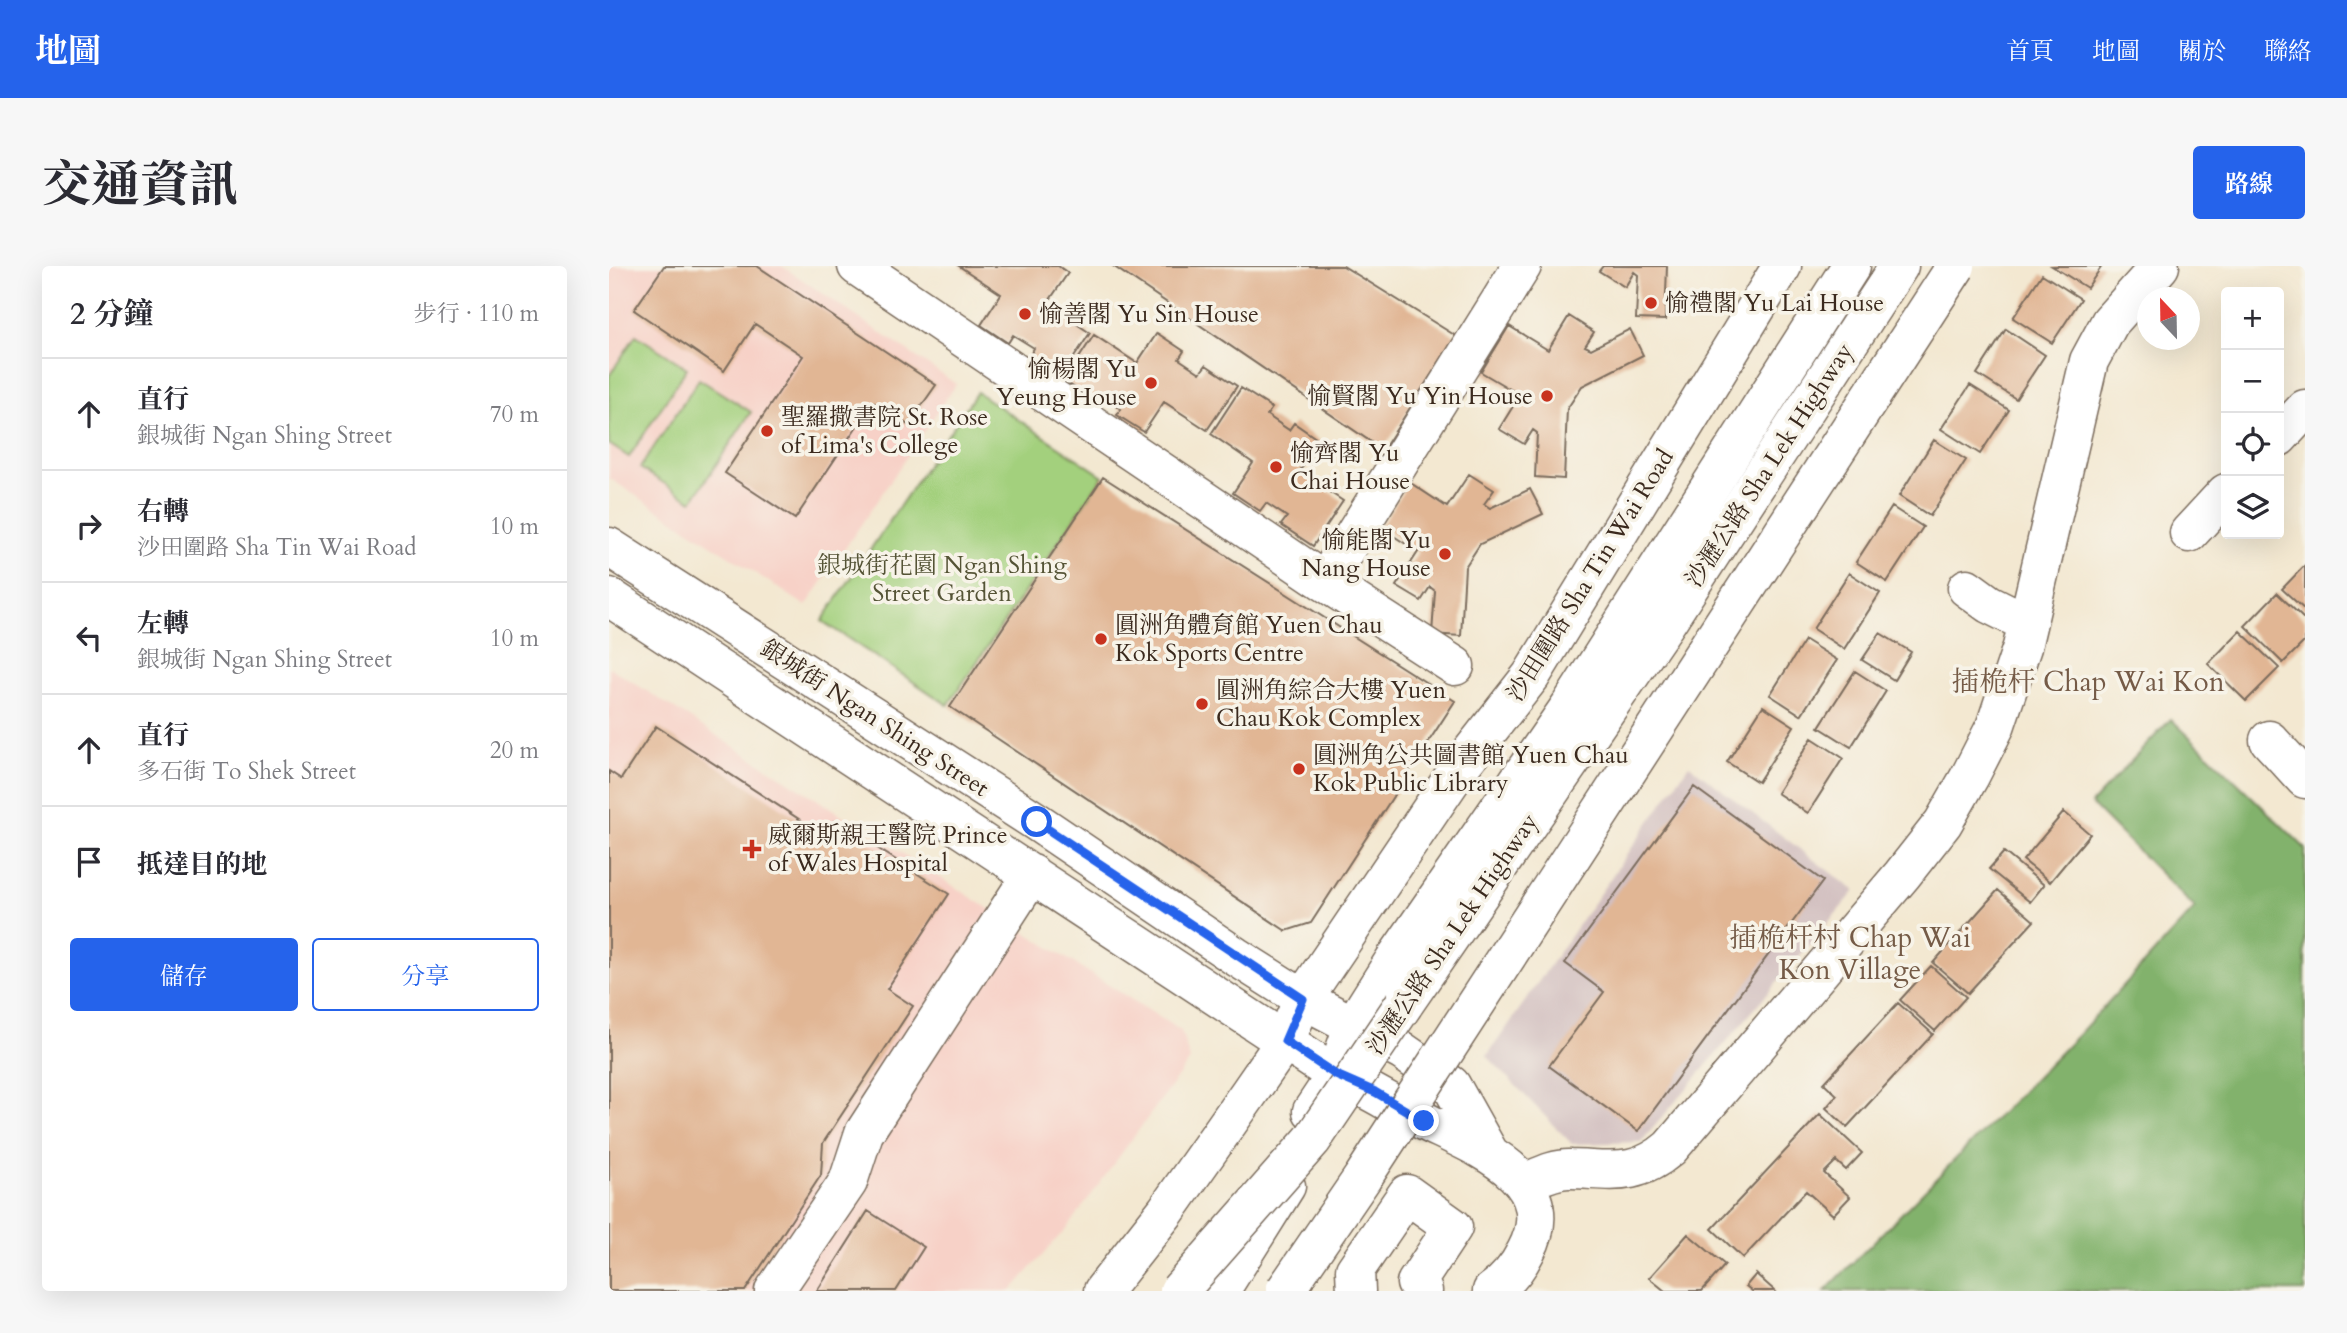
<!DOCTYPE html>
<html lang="zh-TW">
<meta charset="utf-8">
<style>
body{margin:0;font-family:Cardo,"Noto Serif TC",serif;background:#f7f7f7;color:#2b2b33}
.controls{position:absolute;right:21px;top:21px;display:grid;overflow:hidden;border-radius:7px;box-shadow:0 7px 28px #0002}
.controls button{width:63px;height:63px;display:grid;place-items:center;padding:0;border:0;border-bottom:2px solid #e1e1e2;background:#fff;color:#2b2b33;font:35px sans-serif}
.compass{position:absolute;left:1528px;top:21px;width:63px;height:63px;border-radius:50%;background:#fff;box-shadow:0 7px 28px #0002;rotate:338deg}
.stop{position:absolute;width:21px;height:21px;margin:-16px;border:5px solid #2563eb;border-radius:50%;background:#fff}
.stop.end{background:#2563eb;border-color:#fff;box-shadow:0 2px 7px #0008}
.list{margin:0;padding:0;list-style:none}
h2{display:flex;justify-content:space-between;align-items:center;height:91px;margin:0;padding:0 28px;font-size:30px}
h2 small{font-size:23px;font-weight:400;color:#7c7c81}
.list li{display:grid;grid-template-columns:46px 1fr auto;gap:21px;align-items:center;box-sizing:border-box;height:112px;padding:0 28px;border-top:2px solid #e1e1e2}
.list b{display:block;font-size:26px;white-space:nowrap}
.list p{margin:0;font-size:23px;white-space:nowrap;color:#7c7c81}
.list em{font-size:23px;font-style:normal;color:#7c7c81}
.actions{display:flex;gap:14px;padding:21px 28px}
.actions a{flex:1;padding:16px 0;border:2px solid #2563eb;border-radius:7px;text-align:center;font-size:24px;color:#2563eb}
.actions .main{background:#2563eb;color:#fff}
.icon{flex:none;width:38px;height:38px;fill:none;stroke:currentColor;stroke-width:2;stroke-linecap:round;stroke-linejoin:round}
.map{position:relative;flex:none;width:1696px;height:1025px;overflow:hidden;border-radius:7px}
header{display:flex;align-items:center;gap:42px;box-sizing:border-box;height:98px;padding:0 35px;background:#2563eb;color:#fff}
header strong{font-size:33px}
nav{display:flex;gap:38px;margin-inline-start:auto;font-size:24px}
.intro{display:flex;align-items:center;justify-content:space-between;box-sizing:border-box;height:168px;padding:0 42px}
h1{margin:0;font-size:49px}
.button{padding:18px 32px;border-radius:7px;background:#2563eb;color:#fff;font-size:24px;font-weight:700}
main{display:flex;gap:42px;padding:0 42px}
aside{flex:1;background:#fff;border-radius:7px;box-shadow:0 7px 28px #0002}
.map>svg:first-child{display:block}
</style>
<header>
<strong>地圖</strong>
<nav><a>首頁</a><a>地圖</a><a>關於</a><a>聯絡</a></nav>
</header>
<div class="intro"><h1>交通資訊</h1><a class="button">路線</a></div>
<main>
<aside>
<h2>2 分鐘<small>步行 · 110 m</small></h2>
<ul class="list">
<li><svg class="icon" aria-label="ahead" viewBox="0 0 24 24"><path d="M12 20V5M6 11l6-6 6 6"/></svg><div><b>直行</b><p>銀城街 Ngan Shing Street</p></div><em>70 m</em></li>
<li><svg class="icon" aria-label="right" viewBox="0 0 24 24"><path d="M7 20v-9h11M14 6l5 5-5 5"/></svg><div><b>右轉</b><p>沙田圍路 Sha Tin Wai Road</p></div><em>10 m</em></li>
<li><svg class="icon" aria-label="left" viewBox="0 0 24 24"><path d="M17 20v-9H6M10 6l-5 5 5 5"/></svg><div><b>左轉</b><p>銀城街 Ngan Shing Street</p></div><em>10 m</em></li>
<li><svg class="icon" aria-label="ahead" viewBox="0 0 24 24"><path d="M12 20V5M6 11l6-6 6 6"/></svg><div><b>直行</b><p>多石街 To Shek Street</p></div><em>20 m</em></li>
<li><svg class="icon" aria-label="arrive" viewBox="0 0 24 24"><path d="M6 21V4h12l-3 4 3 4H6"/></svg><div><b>抵達目的地</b></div></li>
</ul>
<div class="actions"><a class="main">儲存</a><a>分享</a></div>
</aside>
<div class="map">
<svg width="1696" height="1025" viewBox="0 0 1696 1025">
<rect width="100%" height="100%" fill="#f7f3e8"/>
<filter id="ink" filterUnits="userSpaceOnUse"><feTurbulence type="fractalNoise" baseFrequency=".0143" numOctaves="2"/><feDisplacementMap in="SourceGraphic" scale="14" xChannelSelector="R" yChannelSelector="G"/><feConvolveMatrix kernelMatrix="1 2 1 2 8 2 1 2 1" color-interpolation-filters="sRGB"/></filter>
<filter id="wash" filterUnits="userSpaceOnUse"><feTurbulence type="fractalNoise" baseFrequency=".00686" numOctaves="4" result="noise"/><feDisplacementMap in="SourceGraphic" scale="28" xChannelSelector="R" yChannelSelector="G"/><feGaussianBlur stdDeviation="1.57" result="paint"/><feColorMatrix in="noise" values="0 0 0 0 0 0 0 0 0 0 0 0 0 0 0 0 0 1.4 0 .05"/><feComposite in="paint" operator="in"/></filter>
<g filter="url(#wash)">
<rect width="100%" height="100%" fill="#f3e8d1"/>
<path fill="#f7d1c7" d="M0,0H173L347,118L197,340L0,212Z
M0,401L572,765L581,794L460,959L402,1025H0Z"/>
<path fill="#d2bfc0" d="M1080,499L1246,625L1032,876L963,878L878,790Z"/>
<path fill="#a3d07d" stroke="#6f7d4e" stroke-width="2" d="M27,69L78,102L20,191L0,178V110Z
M90,113L142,146L83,235L31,202Z
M368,126L494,210L339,439L213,355Z"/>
<path fill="#82b26c" stroke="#5e6e45" stroke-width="2" d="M1562,453L1696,582V1025H1216L1470,768L1586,642L1482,538Z"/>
<g id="blocks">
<path fill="#e1b694" d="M55,0H148L327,119L299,159L264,136L186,253L116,207L194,90L146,58L115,105L25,44Z
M350,0H449L459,7L438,38L481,67L452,111L420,91L425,82L404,69L399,77L372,59L392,28Z
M504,0H734L847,70L774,184Z
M994,0H1058L1056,54L1027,53L1029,9L1025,6L1016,21L990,5Z
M1443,0H1493L1478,22Z
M1433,8L1472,33L1443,77L1404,52Z
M960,50L985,66L976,80L982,83L1021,63L1034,89L973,120L958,143L955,213L926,211L928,167L924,164L915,178L890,163L911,129L872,106L900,60L939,84Z
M1397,63L1436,89L1407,133L1368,108Z
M548,67L575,85L570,93L591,107L597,99L628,120L598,164L555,136L535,166L508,149L512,143L489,129L485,134L455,115L485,69L528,97Z
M1361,119L1400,144L1371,188L1332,163Z
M632,122L663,142L658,149L680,164L685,157L711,175L690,206L734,235L704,280L672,259L678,251L657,237L651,245L624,227L644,197L602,168Z
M1325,174L1357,194L1321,250L1290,230Z
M860,208L885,224L875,238L881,242L921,223L934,248L871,278L856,301L852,370L823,368L826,325L821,321L812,335L787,320L809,286L771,261L800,216L838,241Z
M494,211L846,435L702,657L677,665L341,441Z
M1283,241L1314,261L1278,316L1247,296Z
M1696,299V344L1673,323Z
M1240,307L1271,327L1235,383L1204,363Z
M1668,327L1696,354V375L1674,397L1636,360Z
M1631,365L1670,402L1637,435L1599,398Z
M1271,367L1302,386L1285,414L1253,394Z
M1196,374L1228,394L1192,449L1161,429Z
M1246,405L1277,425L1242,481L1210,461Z
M1154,440L1185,460L1149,516L1118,496Z
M47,460L216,570L226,555L340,628L278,723L304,740L214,877L212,909L136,1025H0V505L12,513Z
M1203,472L1234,492L1199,547L1168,527Z
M1085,521L1214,615L1029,865L940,800L995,726L956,697Z
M1455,546L1481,568L1441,616L1414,594Z
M1395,586L1435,619L1421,636L1380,603Z
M1389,624L1425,655L1359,727L1324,697Z
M1322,700L1357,731L1326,765L1291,734Z
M1289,737L1324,768L1238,861L1217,842L1228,829L1215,817Z
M1211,848L1253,887L1237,904L1227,895L1215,907L1241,931L1224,949L1197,925L1134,992L1103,963Z
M259,945L315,981L287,1025H208Z
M1079,968L1116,999L1093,1025H1056L1040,1012Z
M1147,1008L1166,1025H1143L1137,1020Z"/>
</g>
</g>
<g filter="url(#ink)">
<use href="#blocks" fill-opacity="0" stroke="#7b6c5d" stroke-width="2"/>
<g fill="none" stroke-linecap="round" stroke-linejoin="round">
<g stroke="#7b6c5d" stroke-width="41">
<path id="minor" d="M248,0L716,316L846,400
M1670,171L1696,143
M1580,267L1617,227
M0,281L428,556L626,690L694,733L793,785L842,819L879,885
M716,316L913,0
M1358,322L1380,338L1418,357
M0,331L727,809C761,823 786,841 817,856C868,881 955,913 917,985C909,1001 898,1015 883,1025
M1660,474L1696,513
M915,917C930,911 946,902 962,903C1003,904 1026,912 1061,882L1293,609L1334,557L1361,510L1386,461L1413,381L1480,95L1501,56L1551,0
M165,1025L239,916L255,867L423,608
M747,1025L746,1004L798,928L844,961L807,1017L814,1025"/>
</g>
<g stroke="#7b6c5d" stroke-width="41">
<path id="major" d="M703,845L727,809L745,758L786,693L961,440L1242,0
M494,1025L557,945L640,827L676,775L694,733L853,498L922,410L1173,0"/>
</g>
<g stroke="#7b6c5d" stroke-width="41">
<path id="highway" d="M795,738L1055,360L1290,0
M611,1025L677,920"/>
</g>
<use href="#minor" stroke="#fff" stroke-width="38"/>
<use href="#major" stroke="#fff" stroke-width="38"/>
<use href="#highway" stroke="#fff" stroke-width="38"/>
<g stroke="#7b6c5d" stroke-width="41" stroke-linecap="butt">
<path id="highway-bridge" d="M570,1025L703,874L795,738
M676,1025L754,911L1347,0"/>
</g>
<use href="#highway-bridge" stroke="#fff" stroke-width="38"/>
</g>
</g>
<g fill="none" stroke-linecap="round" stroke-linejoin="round" filter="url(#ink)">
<path stroke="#2563eb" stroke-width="9" d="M428,556L694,733L676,775L727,809L766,826L815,855"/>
</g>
<g fill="#c8321e" stroke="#f7f3e8" stroke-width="2.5">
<circle cx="1042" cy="37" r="7"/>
<circle cx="416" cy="48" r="7"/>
<circle cx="542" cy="117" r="7"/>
<circle cx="938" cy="130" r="7"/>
<circle cx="158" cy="165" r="7"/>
<circle cx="667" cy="201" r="7"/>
<circle cx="836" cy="288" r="7"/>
<circle cx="492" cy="373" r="7"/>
<circle cx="593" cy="438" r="7"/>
<circle cx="690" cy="503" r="7"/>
<path d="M139.5 572.5h7v7h7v7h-7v7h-7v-7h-7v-7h7z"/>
</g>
<g text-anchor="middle" stroke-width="7" stroke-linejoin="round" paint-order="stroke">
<g font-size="24" fill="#3b2a1e" stroke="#f7f3e8" text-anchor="start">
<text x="1056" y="45">愉禮閣 Yu Lai House</text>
<text x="430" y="56">愉善閣 Yu Sin House</text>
<text x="528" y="111" text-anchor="end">愉楊閣 Yu<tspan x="528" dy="28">Yeung House</tspan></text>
<text x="924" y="138" text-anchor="end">愉賢閣 Yu Yin House</text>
<text x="172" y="159">聖羅撒書院 St. Rose<tspan x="172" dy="28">of Lima's College</tspan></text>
<text x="681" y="195">愉齊閣 Yu<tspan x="681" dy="28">Chai House</tspan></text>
<text x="822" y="282" text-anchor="end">愉能閣 Yu<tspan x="822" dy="28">Nang House</tspan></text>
<text x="506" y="367">圓洲角體育館 Yuen Chau<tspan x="506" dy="28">Kok Sports Centre</tspan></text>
<text x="607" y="432">圓洲角綜合大樓 Yuen<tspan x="607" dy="28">Chau Kok Complex</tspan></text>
<text x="704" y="497">圓洲角公共圖書館 Yuen Chau<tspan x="704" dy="28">Kok Public Library</tspan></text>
<text x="159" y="577">威爾斯親王醫院 Prince<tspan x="159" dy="28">of Wales Hospital</tspan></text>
</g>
<g font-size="24" fill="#3b2a1e" stroke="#f7f3e8">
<text transform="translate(1160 199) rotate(-57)" y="8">沙瀝公路 Sha Lek Highway</text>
<text transform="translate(981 309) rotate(-58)" y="8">沙田圍路 Sha Tin Wai Road</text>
<text transform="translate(266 452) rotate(33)" y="8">銀城街 Ngan Shing Street</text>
<text transform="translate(843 668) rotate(-56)" y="8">沙瀝公路 Sha Lek Highway</text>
</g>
<g font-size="24" fill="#555436" stroke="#f7f3e8">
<text x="333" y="307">銀城街花園 Ngan Shing<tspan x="333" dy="28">Street Garden</tspan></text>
</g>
<g font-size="28" fill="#755b47" stroke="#f7f3e8">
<text x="1479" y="425">插桅杆 Chap Wai Kon</text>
<text x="1241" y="681">插桅杆村 Chap Wai<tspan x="1241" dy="32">Kon Village</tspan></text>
</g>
</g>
</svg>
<div class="controls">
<button>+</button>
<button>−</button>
<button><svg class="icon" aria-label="locate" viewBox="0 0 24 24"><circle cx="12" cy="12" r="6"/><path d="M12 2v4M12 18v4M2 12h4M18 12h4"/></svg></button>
<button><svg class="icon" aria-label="layers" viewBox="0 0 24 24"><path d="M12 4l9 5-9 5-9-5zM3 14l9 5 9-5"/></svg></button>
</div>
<svg class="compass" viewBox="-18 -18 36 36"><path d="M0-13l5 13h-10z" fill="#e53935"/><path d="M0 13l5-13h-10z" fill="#7c7c81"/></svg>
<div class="stop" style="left:428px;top:556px"></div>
<div class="stop end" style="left:815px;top:855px"></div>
</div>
</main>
